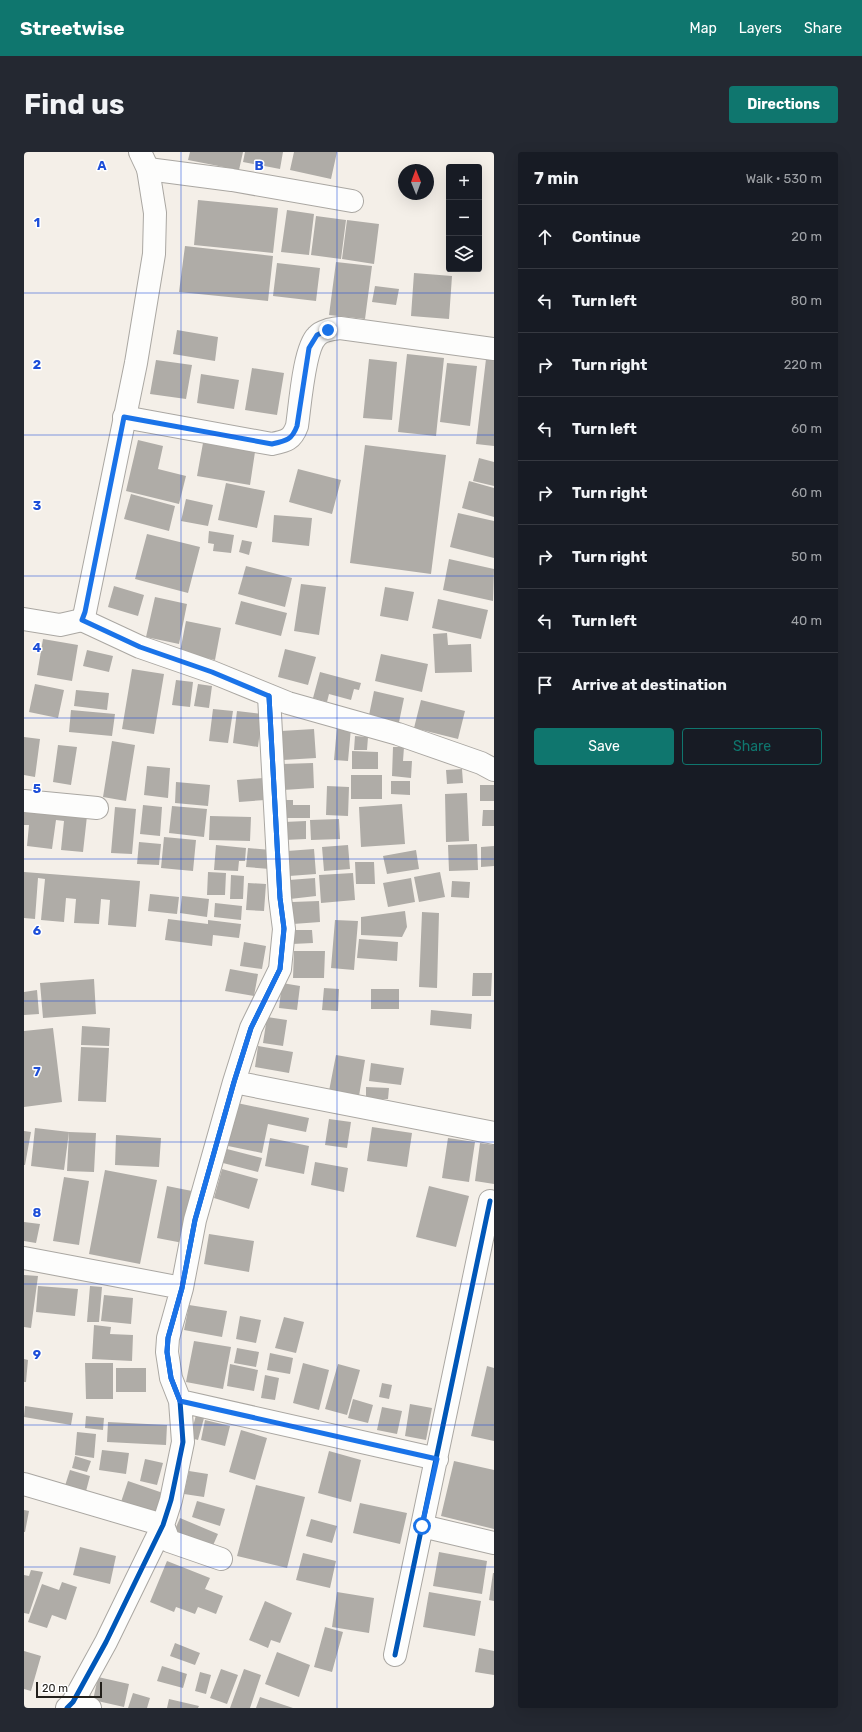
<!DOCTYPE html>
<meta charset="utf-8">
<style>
body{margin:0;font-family:Rubik,sans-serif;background:#242831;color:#f1f3f6}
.controls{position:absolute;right:12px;top:12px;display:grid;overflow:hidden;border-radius:4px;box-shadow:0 4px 16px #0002}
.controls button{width:36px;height:36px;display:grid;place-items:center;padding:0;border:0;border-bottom:1px solid #363941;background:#171b24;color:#f1f3f6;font:20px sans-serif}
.compass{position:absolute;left:374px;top:12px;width:36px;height:36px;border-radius:50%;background:#171b24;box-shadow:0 4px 16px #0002;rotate:359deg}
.scale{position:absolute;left:12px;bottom:10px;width:66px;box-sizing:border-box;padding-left:4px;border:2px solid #23201b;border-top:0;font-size:11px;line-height:14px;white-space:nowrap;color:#23201b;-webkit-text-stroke:3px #fff;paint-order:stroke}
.stop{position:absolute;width:12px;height:12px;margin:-9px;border:3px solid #1a73e8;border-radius:50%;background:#fff}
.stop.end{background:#1a73e8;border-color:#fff;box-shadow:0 1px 4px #0008}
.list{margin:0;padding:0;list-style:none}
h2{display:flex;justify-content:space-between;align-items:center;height:52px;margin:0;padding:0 16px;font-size:17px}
h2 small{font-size:13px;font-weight:400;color:#9ea1a6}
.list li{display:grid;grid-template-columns:26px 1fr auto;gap:12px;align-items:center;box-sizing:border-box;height:64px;padding:0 16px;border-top:1px solid #363941}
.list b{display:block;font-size:15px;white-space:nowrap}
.list em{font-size:13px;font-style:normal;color:#9ea1a6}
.actions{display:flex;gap:8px;padding:12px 16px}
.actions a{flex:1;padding:9px 0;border:1px solid #0f766e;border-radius:4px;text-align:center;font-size:14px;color:#0f766e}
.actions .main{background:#0f766e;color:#fff}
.icon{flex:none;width:22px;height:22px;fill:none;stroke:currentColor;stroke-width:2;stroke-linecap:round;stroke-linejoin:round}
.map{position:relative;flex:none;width:470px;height:1556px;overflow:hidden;border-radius:4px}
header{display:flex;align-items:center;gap:24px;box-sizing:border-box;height:56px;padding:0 20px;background:#0f766e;color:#fff}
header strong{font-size:19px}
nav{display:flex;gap:22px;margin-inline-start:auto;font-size:14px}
.intro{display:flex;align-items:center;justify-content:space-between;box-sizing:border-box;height:96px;padding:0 24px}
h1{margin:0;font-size:28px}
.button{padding:10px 18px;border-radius:4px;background:#0f766e;color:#fff;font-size:14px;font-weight:700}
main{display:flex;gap:24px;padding:0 24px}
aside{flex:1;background:#171b24;border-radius:4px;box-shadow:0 4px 16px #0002}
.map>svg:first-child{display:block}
</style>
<header>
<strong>Streetwise</strong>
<nav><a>Map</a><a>Layers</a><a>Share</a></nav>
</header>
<div class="intro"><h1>Find us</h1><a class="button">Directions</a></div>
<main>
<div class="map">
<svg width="470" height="1556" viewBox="0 0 470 1556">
<rect width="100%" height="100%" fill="#f4efe8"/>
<path fill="#afaca7" d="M166,0H219L215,18L164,8Z
M221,0H259L256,17L219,10Z
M270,0H313L307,27L266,18Z
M174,48L254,56L249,101L170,93Z
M263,58L290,62L285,103L257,100Z
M292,64L322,68L317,107L287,103Z
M323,68L355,72L350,112L318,107Z
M161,94L249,104L244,149L155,140Z
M312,110L348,114L341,167L305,163Z
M253,111L296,116L292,149L249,144Z
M390,121L428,124L425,167L387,164Z
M351,134L375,137L372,153L348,150Z
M153,178L194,185L191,209L149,202Z
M383,202L420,206L412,284L374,280Z
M345,207L373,210L368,268L339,266Z
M462,207L470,208V294L452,292Z
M132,208L168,213L162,247L126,242Z
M423,211L453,214L446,274L416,270Z
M228,216L260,221L253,263L221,258Z
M177,222L215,228L210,257L173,251Z
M114,288L139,294L134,317L162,324L155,352L102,339Z
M179,291L231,300L226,333L173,324Z
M341,293L422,303L407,422L326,411Z
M455,306L470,310V334L449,329Z
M274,317L317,328L308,362L265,350Z
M445,329L470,336V365L438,356Z
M202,331L241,339L233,376L194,368Z
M107,342L151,354L145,379L100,367Z
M162,347L189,353L184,374L157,369Z
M434,361L470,369V406L426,395Z
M250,363L288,366L285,394L248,390Z
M185,379L210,383L207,401L189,399L190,392L184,391Z
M123,382L176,395L164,441L111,427Z
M218,388L228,390L225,403L215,400Z
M425,407L470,417L469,449L419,438Z
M222,414L268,426L261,455L214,442Z
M277,432L302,435L295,483L270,479Z
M90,434L120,443L114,464L84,455Z
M361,435L390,440L384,469L356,464Z
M131,445L163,452L155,492L122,485Z
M414,447L464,458L457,487L408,476Z
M217,449L263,461L257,484L211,472Z
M162,469L197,476L191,508L156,500Z
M423,481L424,493L447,492L448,520L411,521L409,482Z
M19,487L54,493L48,529L13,523Z
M261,497L292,505L284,533L254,525Z
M63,498L89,504L85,520L59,514Z
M357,502L404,512L398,540L351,529Z
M108,517L140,522L130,582L98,577Z
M296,520L337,531L335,538L330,537L327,548L305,542L303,550L289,546Z
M152,528L169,530L166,555L148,553Z
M11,532L40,538L34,566L5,560Z
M174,532L188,534L185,556L170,554Z
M52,538L85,541L83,558L50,554Z
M350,539L380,546L374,575L344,568Z
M397,548L441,559L434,587L390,576Z
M189,557L209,559L204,591L185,589Z
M47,558L91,562L88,584L45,580Z
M213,559L238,562L234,595L209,591Z
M313,575L327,576L324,609L310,608Z
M290,577L292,606L259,608L257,579Z
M331,584L344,585L343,598H330Z
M0,585L16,587L11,625L0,623Z
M88,589L111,593L102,649L79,645Z
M34,593L53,595L47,633L29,630Z
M369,595H380L379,609H388L387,626L368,624Z
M328,599L354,600V617H328Z
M289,611L290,636L259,638L258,612Z
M123,614L146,616L144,646L120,643Z
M438,617L439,631L423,632L422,618Z
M327,623H358V647H327Z
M239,626L241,648L215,650L213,628Z
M367,629H386V643L367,642Z
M152,630L186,633L184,654L151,651Z
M456,633H470V649H456Z
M303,634L325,635L324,664L302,663Z
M443,641L445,689L422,690L421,642Z
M257,648H269V653H286V666H257Z
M378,652L381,692L337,695L335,655Z
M119,653L138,655L136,684L116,682Z
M148,654L183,657L180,685L145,681Z
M91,655L112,657L108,702L87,701Z
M0,656L63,664L59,700L37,698L40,669L32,668L28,697L3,694L5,673H0Z
M459,658H470V674H458Z
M186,664L227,665L226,689L185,688Z
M315,667L316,687L287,688L286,668Z
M282,669V687L260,688V670Z
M140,685L172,688L169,719L137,716Z
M115,690L137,692L135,713L113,712Z
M453,692L454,718L425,719L424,693Z
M192,693L222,696L221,709H215L214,719L190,718Z
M324,693L326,717L300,719L298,695Z
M470,694V714L457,715V695Z
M224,696L247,698L246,717L222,715Z
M290,697L292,722L265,724L263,699Z
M392,698L395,717L363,722L359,704Z
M331,710H350L351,732H332Z
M0,720L116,729L112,775L84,773L86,748L77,747L75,772L50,771L52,747L42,746L40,770L17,768L21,727L14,726L11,767L0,766Z
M184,720L202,721L201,743H183Z
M416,720L421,745L395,750L390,725Z
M329,721L331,748L297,751L295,723Z
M207,723L220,724L219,747H206Z
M291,726L292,744L266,747L265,728Z
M387,726L391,750L364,755L359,731Z
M428,729L446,730L445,746L427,745Z
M224,731L242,732L240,759L222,758Z
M126,742L155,745L153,762L124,759Z
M158,744L185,747L183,765L156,761Z
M295,749L296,770L269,772L268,750Z
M191,751L218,754L217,768L190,765Z
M381,759L383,775L378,785L337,783V765Z
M398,760L415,761L413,836L395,835Z
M144,767L184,772V768L217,772L215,786L189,783L188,794L141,788Z
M311,768L334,769L330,818L307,816Z
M268,778H288L289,791L268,792Z
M335,787L374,790L373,809L333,806Z
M220,790L242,794L238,817L216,814Z
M270,799H301L300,826H269Z
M206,817L234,822L230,844L201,839Z
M449,821H468L467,844H448Z
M70,827L72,862L19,866L16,831Z
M258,831L276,834L273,858L255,856Z
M300,836L315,837L314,859L298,858Z
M347,837H375V857H347Z
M13,838L15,862L0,863V840Z
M407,858L448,862L447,877L406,873Z
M243,865L263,868L259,894L239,891Z
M58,874L86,876L85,894L57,893Z
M29,876L38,950L0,955V879Z
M234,894L269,900L265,921L231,915Z
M57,895L85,896L82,950L54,949Z
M312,903L341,908L335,944L305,939Z
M347,911L380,916L377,933L345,929Z
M342,935L365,936L364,947H342Z
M213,951L285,966L282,980L244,972L238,1001L204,994Z
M305,967L327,970L323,996L301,993Z
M348,975L388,981L383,1015L343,1009Z
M11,976L45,980L40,1018L7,1014Z
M0,979L7,980L1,1013H0Z
M45,980L72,981L70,1020L43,1019Z
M92,983L137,986L135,1015L91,1013Z
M246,986L285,994L280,1022L241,1014Z
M424,986L451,990L445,1030L418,1026Z
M456,991L470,993V1032L451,1029Z
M203,997L238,1006L234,1020L199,1011Z
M291,1010L324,1016L320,1040L287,1033Z
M198,1017L234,1027L225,1057L190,1046Z
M81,1018L133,1028L116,1112L65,1102Z
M40,1025L65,1029L55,1093L29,1089Z
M143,1034L168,1039L159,1091L133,1086Z
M405,1034L445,1044L432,1095L392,1085Z
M0,1070L16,1072L12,1091L0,1089Z
M185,1082L230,1089L225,1120L180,1112Z
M0,1123L14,1124L7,1176L0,1175Z
M14,1134L54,1137L51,1164L12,1160Z
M66,1134L78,1135L75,1170H63Z
M80,1143L109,1146L107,1172L77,1169Z
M165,1153L203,1159L198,1185L160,1178Z
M216,1164L237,1168L232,1191L212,1187Z
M260,1165L280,1170L272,1201L251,1196Z
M70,1173L87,1175L86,1182L109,1183L108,1209L68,1207Z
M170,1189L207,1195L199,1237L162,1230Z
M213,1196L235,1200L232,1215L210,1211Z
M246,1201L269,1206L266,1222L243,1218Z
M0,1207L4,1208L2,1230H0Z
M61,1211H89V1247H62Z
M279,1211L305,1218L295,1258L269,1251Z
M206,1212L234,1218L230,1239L203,1234Z
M314,1212L336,1218L323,1263L301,1257Z
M463,1214L470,1216V1289L447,1284Z
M92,1216H122V1240H92Z
M241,1223L255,1226L251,1248L237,1246Z
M358,1231L368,1233L365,1247L355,1245Z
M329,1247L349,1253L344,1271L324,1266Z
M386,1252L408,1256L402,1288L381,1284Z
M1,1254L49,1261L47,1273L0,1265Z
M358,1255L378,1259L373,1282L353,1278Z
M172,1263L180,1266L174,1288L166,1286Z
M62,1264L80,1266L79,1278L61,1276Z
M181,1268L206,1274L201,1294L177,1288Z
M84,1270L143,1273L142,1293L83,1290Z
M217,1278L243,1286L231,1328L205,1320Z
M53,1280L72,1282L70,1306L51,1303Z
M78,1298L105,1301L102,1322L75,1318Z
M305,1299L337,1308L327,1350L294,1341Z
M51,1304L67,1309L63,1320L48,1316Z
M121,1307L139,1311L133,1333L116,1329Z
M430,1309L470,1318V1377L417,1364Z
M46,1318L66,1324L61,1343L40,1337Z
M165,1319L184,1322L180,1345L160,1342Z
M104,1329L139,1341L132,1362L97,1350Z
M232,1333L281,1345L263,1416L213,1404Z
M173,1349L201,1357L196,1374L168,1365Z
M336,1351L383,1361L376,1392L329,1381Z
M0,1358L5,1359L1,1380H0Z
M156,1366L194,1382L187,1398L149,1382Z
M287,1367L313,1374L308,1391L282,1384Z
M56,1395L92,1404L86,1432L49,1423Z
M415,1400L463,1409L458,1442L409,1434Z
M279,1401L312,1409L306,1436L272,1428Z
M143,1409L186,1426L181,1437L199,1444L192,1462L174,1455L171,1462L152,1455L150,1460L126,1450Z
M7,1418L19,1420L5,1462L0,1461V1423L5,1424Z
M469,1421H470V1449L465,1448Z
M38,1430L53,1435L42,1468L28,1463L23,1476L4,1470L18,1432L35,1438Z
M313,1440L350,1446L345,1481L308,1475Z
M405,1440L457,1449L451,1484L399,1475Z
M241,1449L268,1461L256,1491L247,1488L244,1496L225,1488Z
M301,1475L319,1480L308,1520L290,1515Z
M151,1491L176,1501L171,1513L146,1504Z
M455,1496L470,1499V1523L451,1520Z
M0,1499L17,1504L7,1539L0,1537Z
M253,1500L286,1513L275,1545L241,1532Z
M138,1514L163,1522L159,1536L133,1529Z
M197,1517L214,1523L203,1552L186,1546Z
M220,1517L237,1523L226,1556H206Z
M176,1520L187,1523L182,1542L171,1539Z
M74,1525L105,1532L100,1555L69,1548Z
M109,1541L126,1546L123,1556H104Z
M236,1545L269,1556H232Z
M145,1547L175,1554L174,1556H143Z"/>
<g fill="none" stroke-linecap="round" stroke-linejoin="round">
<g stroke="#aaa7a2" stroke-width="24">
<path id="minor" d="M124,17L208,28L328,49
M100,265L248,292C262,289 268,288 273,274C276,254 280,196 293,184C298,178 309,177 316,176L470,197
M0,649L73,656
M210,930L470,981
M0,1106L158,1136
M156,1249L413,1307
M0,1332L139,1373L145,1389L197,1407
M398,1374L470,1391
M371,1503L466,1049
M49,1550L66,1556
M43,1556L49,1550L82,1490L139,1373L147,1348L159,1290L156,1249L147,1226L143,1200L144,1186L158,1136L171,1068L210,930L227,876L256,817L260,777L256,746L245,544"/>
</g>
<g stroke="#aaa7a2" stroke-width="24">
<path id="tertiary" d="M58,468L116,495L188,520L264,551L374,582L457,611L470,618"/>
</g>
<g stroke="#aaa7a2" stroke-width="24">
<path id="secondary" d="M0,467L36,473L58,468L61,460L112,211L130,102L131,61L124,17L116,0"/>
</g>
<use href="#minor" stroke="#fdfdfc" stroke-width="22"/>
<use href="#tertiary" stroke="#fdfdfc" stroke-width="22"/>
<use href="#secondary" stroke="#fdfdfc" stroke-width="22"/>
<g stroke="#fff" stroke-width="8">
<path id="cycleway" d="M371,1503L466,1049
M43,1556L49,1550L82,1490L139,1373L147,1348L159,1290L156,1249L147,1226L143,1200L144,1186L158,1136L171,1068L210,930L227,876L256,817L260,777L256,746L245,544"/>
</g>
<use href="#cycleway" stroke="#0057b8" stroke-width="5"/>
</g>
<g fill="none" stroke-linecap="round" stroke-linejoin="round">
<path stroke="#1a73e8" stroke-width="5" d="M304,178L293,183L285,196L273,274C268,288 262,289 248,292L100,265L61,460L58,468L116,495L188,520L245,544L256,746L260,776L256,817L227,876L210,930L171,1068L158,1136L144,1186L143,1200L147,1226L156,1249L413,1307L398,1374"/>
</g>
<path fill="none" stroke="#1d4ed8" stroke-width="1" stroke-opacity="0.55" d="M157,0V1556M313,0V1556M0,141H470M0,283H470M0,424H470M0,566H470M0,707H470M0,849H470M0,990H470M0,1132H470M0,1273H470M0,1415H470"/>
<g font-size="13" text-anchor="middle" font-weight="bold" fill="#1d4ed8" stroke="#fff" stroke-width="3" stroke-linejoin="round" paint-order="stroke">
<text x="78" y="18">A</text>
<text x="235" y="18">B</text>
<text x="13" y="75">1</text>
<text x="13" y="217">2</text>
<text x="13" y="358">3</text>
<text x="13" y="500">4</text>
<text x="13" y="641">5</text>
<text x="13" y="783">6</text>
<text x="13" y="924">7</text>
<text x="13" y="1065">8</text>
<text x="13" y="1207">9</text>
</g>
</svg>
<div class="controls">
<button>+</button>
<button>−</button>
<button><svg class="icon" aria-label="layers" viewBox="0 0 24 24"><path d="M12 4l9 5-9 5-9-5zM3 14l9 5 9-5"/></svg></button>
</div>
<svg class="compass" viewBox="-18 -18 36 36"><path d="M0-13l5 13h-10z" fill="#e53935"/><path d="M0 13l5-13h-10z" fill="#9ea1a6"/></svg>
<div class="scale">20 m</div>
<div class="stop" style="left:398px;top:1374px"></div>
<div class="stop end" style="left:304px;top:178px"></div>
</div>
<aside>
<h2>7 min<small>Walk · 530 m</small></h2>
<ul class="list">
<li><svg class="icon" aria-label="ahead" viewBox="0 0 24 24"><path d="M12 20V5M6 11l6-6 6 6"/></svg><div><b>Continue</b></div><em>20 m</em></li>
<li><svg class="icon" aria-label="left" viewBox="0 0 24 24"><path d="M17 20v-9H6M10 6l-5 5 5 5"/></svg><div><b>Turn left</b></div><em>80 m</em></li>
<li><svg class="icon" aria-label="right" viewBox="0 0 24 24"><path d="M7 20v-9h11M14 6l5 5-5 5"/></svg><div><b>Turn right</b></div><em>220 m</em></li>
<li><svg class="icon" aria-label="left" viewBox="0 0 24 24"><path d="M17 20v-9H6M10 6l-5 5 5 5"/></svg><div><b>Turn left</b></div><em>60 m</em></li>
<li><svg class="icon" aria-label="right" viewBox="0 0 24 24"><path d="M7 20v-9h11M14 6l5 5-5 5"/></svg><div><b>Turn right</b></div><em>60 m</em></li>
<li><svg class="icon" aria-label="right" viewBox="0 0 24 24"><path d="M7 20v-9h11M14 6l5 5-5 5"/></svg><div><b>Turn right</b></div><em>50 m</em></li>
<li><svg class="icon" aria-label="left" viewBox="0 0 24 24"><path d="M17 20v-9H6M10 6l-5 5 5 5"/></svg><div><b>Turn left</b></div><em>40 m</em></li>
<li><svg class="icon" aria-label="arrive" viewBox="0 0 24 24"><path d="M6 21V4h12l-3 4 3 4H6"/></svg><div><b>Arrive at destination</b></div></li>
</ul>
<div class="actions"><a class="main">Save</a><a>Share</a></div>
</aside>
</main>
